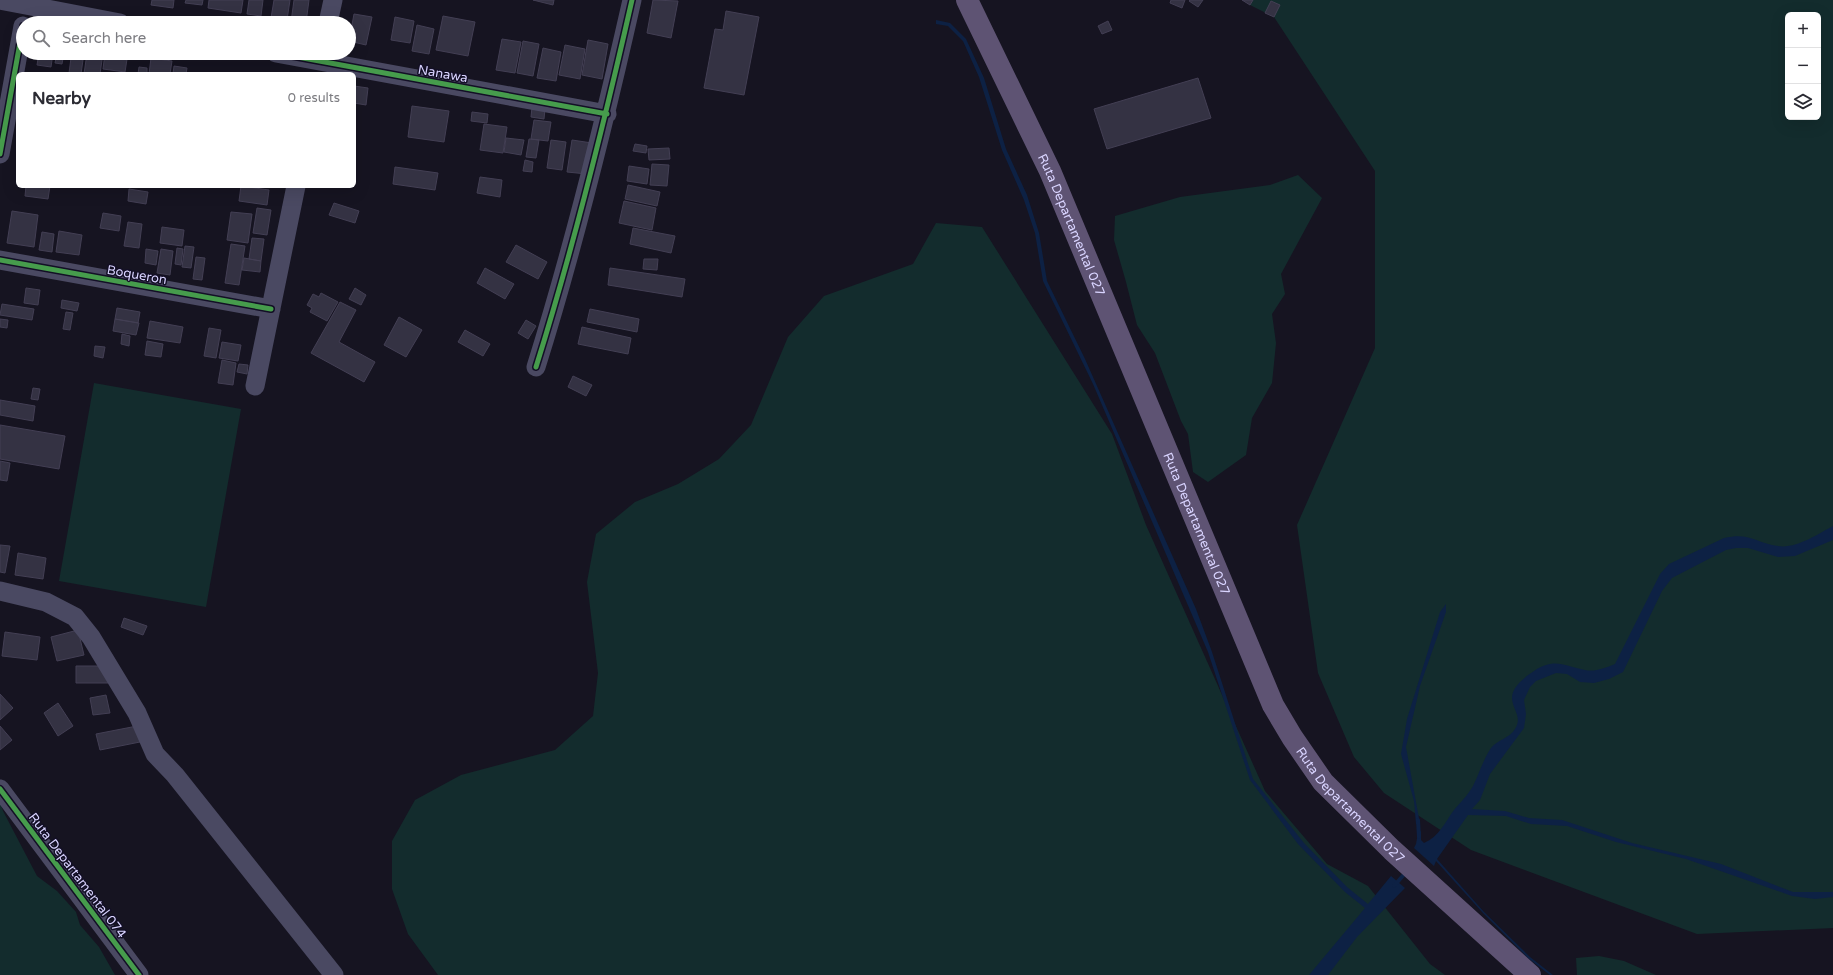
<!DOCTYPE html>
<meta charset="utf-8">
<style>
body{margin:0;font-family:"Varela Round",sans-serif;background:#f2f2f3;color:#2b2b33}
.controls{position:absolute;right:12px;top:12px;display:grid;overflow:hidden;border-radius:6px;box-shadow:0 4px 16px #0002}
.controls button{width:36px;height:36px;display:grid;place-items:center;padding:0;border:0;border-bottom:1px solid #e1e1e2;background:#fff;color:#2b2b33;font:20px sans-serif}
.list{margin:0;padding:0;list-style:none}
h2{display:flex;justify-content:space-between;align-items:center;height:52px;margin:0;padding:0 16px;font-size:17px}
h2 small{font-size:13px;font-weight:400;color:#7c7c81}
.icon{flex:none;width:22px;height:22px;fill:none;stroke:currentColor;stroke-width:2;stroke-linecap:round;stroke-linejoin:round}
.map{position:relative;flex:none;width:1833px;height:975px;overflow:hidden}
.search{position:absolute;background:#fff;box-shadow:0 4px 16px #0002;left:16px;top:16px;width:340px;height:44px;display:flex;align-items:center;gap:10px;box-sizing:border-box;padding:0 14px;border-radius:22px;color:#7c7c81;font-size:15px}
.panel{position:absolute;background:#fff;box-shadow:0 4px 16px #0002;left:16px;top:72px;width:340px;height:116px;border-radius:6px}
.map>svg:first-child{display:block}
</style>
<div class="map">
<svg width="1833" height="975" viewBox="0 0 1833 975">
<rect width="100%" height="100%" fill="#161421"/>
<path fill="#132c2d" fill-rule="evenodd" d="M1249,0H1833V928L1697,934L1471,850L1384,793L1354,757L1318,673L1297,525L1375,348V171L1274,17L1250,5ZM1788,15H1818V117H1788Z
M1298,175L1322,198L1281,274L1285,294L1272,314L1276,343L1272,383L1252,418L1246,455L1208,482L1193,472L1188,434L1181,421L1155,353L1137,325L1126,282L1114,240L1115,216L1180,197L1270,185Z
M936,223L982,227L1112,434L1146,525L1265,791L1327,864L1368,886L1430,964L1445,975H438L408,934L392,889V841L415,800L461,775L555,750L593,716L598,673L587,582L596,534L635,502L678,484L719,459L751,425L788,337L824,296L913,264Z
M94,383L241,409L206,607L59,581Z
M0,802L3,811L37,876L57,891L76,912L80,925L99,947L115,975H0Z
M1599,956L1624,961L1656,975H1577L1576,958Z"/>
<path fill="#0d2144" d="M936,20L950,23L966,39L984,78L1006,149L1027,195L1039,233L1047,281L1085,359L1196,609L1212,652L1253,779L1304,843L1347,887L1368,904L1391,876L1405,888L1357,937L1328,975H1309L1365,908L1345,892L1298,844L1250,780L1208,652L1093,384L1043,281L1035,233L1024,200L1002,150L979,77L963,41L948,26L936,24Z
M1833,526V540L1795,556L1778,557L1748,548H1736L1726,550L1672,578L1662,591L1623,672L1609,679L1594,683L1580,682L1567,674L1556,673L1536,681L1530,687L1524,700L1526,714L1524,728L1490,774L1480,800L1472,809L1505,811L1529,818L1562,820L1632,843L1721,864L1793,892H1833V897L1815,899L1792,896L1686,859L1616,842L1567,826L1531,824L1506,816L1468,815L1437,859L1484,912L1530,957L1553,975H1550L1529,959L1483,913L1436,861L1434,866L1414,848L1416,844L1418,833L1421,831V840L1424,843C1439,837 1445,822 1454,810C1460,803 1468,795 1473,786C1479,774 1483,760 1491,748C1497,740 1510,738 1515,729C1528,709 1490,700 1534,671C1554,657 1565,666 1585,670C1595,672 1605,668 1615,664L1660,574L1669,564L1724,538C1750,532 1756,543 1778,546C1796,549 1818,534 1833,526Z
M1446,604V612L1420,686L1406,747L1420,824H1416L1414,801L1401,754L1407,719L1440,612Z"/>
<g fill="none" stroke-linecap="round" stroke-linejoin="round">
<path stroke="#0d2144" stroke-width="4" d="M1418,820L1419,837
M1394,886L1407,871"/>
</g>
<path fill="#343243" stroke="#433f54" d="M152,0H174L173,8L151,5Z
M186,0H203L202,5L185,3Z
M209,0H243L241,13L208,8Z
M249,0H263L261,16L247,14Z
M274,0H290L287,20L271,18Z
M294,0H309L306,23L291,22Z
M533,0H554L553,5Z
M653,0L678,1L671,38L647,33Z
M1171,0H1185L1182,8L1170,3Z
M1190,0H1203L1198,7L1189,1Z
M1242,0H1253L1250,5Z
M1271,1L1280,5L1274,17L1265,13Z
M726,11L759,17L744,95L704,88L715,29L723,30Z
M354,14L372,17L366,45L349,41Z
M443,16L475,22L468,56L436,50Z
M395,17L414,21L410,43L391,40Z
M1108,21L1112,30L1102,34L1098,26Z
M417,25L434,29L429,54L412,51Z
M502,39L521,42L515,73L496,70Z
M588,40L608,44L602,79L582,75Z
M523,41L539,44L533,76L517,73Z
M565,45L585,49L580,79L559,75Z
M543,48L561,52L556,81L537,78Z
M39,53H53L51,67L37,65Z
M57,53H64L62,64L55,63Z
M87,53H103L100,74H84Z
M105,53H128L125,72L103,69Z
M71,58L83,60L81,74L69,73Z
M151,58L172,61L170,74H149Z
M174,66L187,68L186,74H173Z
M139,67L147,68V74H138Z
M1198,78L1211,118L1107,149L1094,109Z
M354,86L368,88L366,105L354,103Z
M412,106L449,111L444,142L408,137Z
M532,107L545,109L544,119L531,117Z
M472,112L488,114L487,123L471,121Z
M534,120L551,122L548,141L531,139Z
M484,124L507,127L503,153L480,150Z
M506,138L524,140L521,155L504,152Z
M529,139L539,140L536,158L526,157Z
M551,140L566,142L562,170L547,168Z
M572,140L592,143L587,174L567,172Z
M635,144L647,146L646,153L633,151Z
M669,148L670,159L649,160L648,149Z
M525,160L533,162L532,172L523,171Z
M652,164L669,165L667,186L650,185Z
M629,166L649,169L647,184L627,181Z
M395,167L438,173L435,190L393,184Z
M480,177L502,180L500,197L477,193Z
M628,185L660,192L657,206L625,199Z
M26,186H50L48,199L25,196Z
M241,186L269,190L267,205L239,201Z
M129,189L148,192L146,204L128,201Z
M624,201L656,208L652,230L619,223Z
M334,203L359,211L355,223L329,215Z
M257,208L271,210L267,235L253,233Z
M12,211L38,215L34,247L7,243Z
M231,212L252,214L248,243L227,240Z
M103,213L121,216L119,231L100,228Z
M128,222L142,224L139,248L124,246Z
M162,227L184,230L182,246L160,243Z
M633,228L675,236L671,253L630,244Z
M59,231L82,235L79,255L56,252Z
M42,232L54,234L52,252L39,250Z
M252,238L264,239L261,261L249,259Z
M231,244L245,246L239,285L225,283Z
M516,245L547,262L538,279L506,262Z
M185,246L194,247L191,268L182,267Z
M177,248L183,249L181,265L175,264Z
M146,249L158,251L156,265L145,263Z
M161,249L173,251L170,275L157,273Z
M196,257L205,258L202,280L193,279Z
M244,258L261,261L260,272L242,270Z
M644,259H658L657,270L643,269Z
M485,268L514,284L505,299L477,283Z
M610,268L685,279L682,297L608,285Z
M26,288L40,290L38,305L24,303Z
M355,288L366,295L361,305L349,299Z
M321,293L338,302L327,321L310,312L312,308L307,305L313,294L319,297Z
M62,300L79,303L77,311L61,308Z
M340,302L356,310L339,342L375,362L364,382L311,353Z
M2,304L34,309L32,320L0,315Z
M117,308L140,312L138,323L115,319Z
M590,309L639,319L637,332L587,322Z
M66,312L73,313L70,330L63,329Z
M399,317L422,330L406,357L384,345Z
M0,319L8,320L7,328L0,327Z
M115,319L139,323L136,335L113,331Z
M526,320L536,326L528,339L518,333Z
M150,321L183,327L180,343L147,338Z
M582,327L631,338L628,354L578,344Z
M209,328L221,330L216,358L204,356Z
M465,330L490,344L483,356L458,342Z
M122,334L130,336L129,346L121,344Z
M147,341L163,344L161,357L145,355Z
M222,342L241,345L238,361L219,358Z
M95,346L105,347L103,358L94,356Z
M222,360L236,363L233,385L218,383Z
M239,364L248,365L247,374L237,372Z
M573,376L592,385L586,396L568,387Z
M33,388L40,389L38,400L31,399Z
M0,400L35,406L33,421L0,415Z
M0,425L65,436L59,469L0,459Z
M0,461L10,463L7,481L0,480Z
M0,545L10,546L5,573L0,572Z
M18,553L46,558L43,579L15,575Z
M124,618L147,626L143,635L121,627Z
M78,630L84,655L57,661L51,637Z
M5,632L40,637L37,660L2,656Z
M76,666H108V683H76Z
M0,694L13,708L0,720Z
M106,695L110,713L93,715L90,698Z
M58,703L73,726L58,736L44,713Z
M0,726L12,740L0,750Z
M137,726L140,742L100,750L96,734Z"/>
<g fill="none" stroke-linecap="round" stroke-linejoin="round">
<path stroke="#4a4962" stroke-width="19" d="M0,0L120,23
M328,23L333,0
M276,53L607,114
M0,154L23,26
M0,260L271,309
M536,367C574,246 604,124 632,0
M255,386L296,186
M0,591L46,602L75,617L91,637L137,713L155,754L175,775L334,975
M0,789L139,975"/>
<path stroke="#5e5373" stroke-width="22" id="s1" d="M967,0L1050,171L1273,705L1292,737L1323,782L1392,850L1530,975"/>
<g stroke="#130f26" stroke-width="8">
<path id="cycleway" d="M276,53L607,114
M0,154L23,26
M0,260L271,309
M536,367C574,246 604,124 632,0
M0,789L139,975"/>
</g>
<use href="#cycleway" stroke="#469c4c" stroke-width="5"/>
</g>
<g text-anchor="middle" stroke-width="3" stroke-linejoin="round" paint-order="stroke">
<g font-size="13" fill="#d9d4ff" stroke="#130f26">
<text transform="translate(443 73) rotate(10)" y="5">Nanawa</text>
<text dy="5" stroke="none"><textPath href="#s1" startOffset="248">Ruta Departamental 027</textPath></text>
<text transform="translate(137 274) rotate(10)" y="5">Boqueron</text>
<text dy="5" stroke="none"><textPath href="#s1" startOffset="572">Ruta Departamental 027</textPath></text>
<text dy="5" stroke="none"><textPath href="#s1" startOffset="896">Ruta Departamental 027</textPath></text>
<text transform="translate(78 875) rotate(53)" y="5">Ruta Departamental 074</text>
</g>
</g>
</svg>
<div class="controls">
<button>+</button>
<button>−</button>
<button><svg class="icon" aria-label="layers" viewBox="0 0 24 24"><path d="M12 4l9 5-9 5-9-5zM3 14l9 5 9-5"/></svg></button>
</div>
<div class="search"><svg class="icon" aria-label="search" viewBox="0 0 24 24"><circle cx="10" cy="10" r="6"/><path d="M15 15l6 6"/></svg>Search here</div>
<section class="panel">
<h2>Nearby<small>0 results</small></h2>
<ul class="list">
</ul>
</section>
</div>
